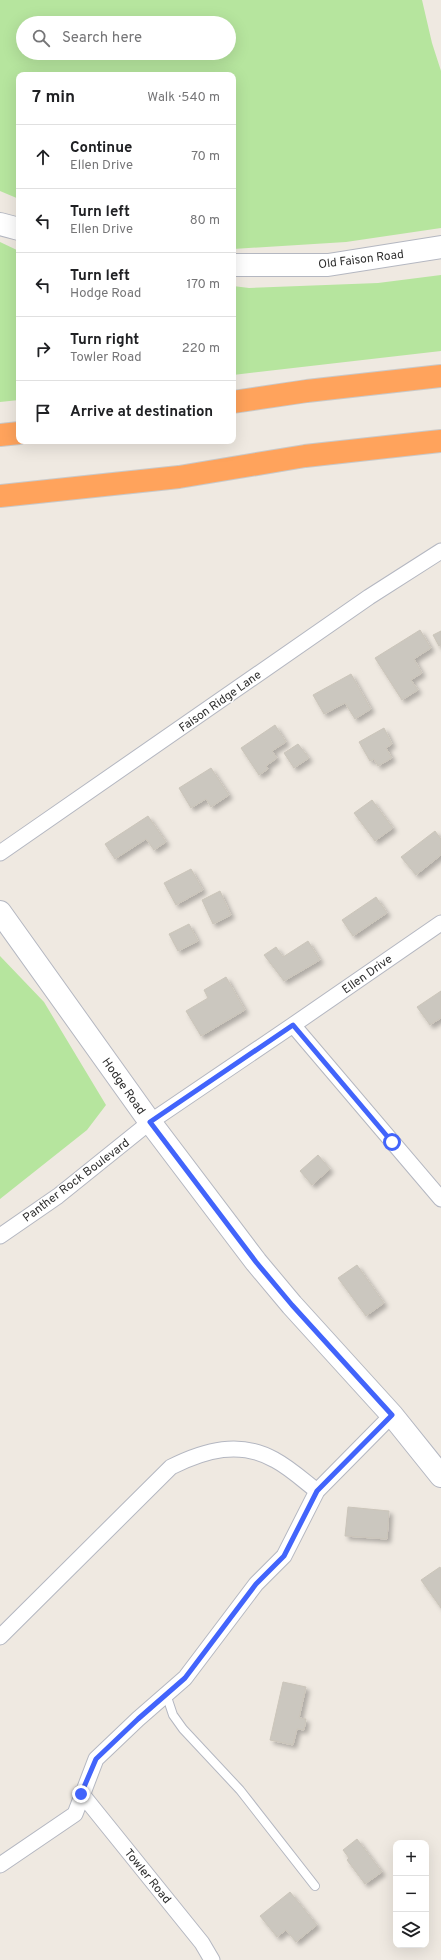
<!DOCTYPE html>
<meta charset="utf-8">
<style>
body{margin:0;font-family:Overpass,sans-serif;background:#f2f2f2;color:#202124}
.controls{position:absolute;right:12px;bottom:12px;display:grid;overflow:hidden;border-radius:8px;box-shadow:0 4px 16px #0002}
.controls button{width:36px;height:36px;display:grid;place-items:center;padding:0;border:0;border-bottom:1px solid #e0e0e0;background:#fff;color:#202124;font:20px sans-serif}
.stop{position:absolute;width:12px;height:12px;margin:-9px;border:3px solid #4264fb;border-radius:50%;background:#fff}
.stop.end{background:#4264fb;border-color:#fff;box-shadow:0 1px 4px #0008}
.list{margin:0;padding:0;list-style:none}
h2{display:flex;justify-content:space-between;align-items:center;height:52px;margin:0;padding:0 16px;font-size:17px}
h2 small{font-size:13px;font-weight:400;color:#757577}
.list li{display:grid;grid-template-columns:26px 1fr auto;gap:12px;align-items:center;box-sizing:border-box;height:64px;padding:0 16px;border-top:1px solid #e0e0e0}
.list b{display:block;font-size:15px;white-space:nowrap}
.list p{margin:0;font-size:13px;white-space:nowrap;color:#757577}
.list em{font-size:13px;font-style:normal;color:#757577}
.icon{flex:none;width:22px;height:22px;fill:none;stroke:currentColor;stroke-width:2;stroke-linecap:round;stroke-linejoin:round}
.map{position:relative;flex:none;width:441px;height:1960px;overflow:hidden}
.search{position:absolute;background:#fff;box-shadow:0 4px 16px #0002;left:16px;top:16px;width:220px;height:44px;display:flex;align-items:center;gap:10px;box-sizing:border-box;padding:0 14px;border-radius:22px;color:#757577;font-size:15px}
.panel{position:absolute;background:#fff;box-shadow:0 4px 16px #0002;left:16px;top:72px;width:220px;height:372px;border-radius:8px}
.map>svg:first-child{display:block}
</style>
<div class="map">
<svg width="441" height="1960" viewBox="0 0 441 1960">
<defs>
<filter id="shadow"><feDropShadow dx="3.5" dy="3.5" stdDeviation="2" flood-color="#0004"/></filter>
</defs>
<rect width="100%" height="100%" fill="#efe9e1"/>
<path fill="#b6e59e" fill-rule="evenodd" d="M0,0H422L432,43L441,71V228L346,242L233,249V75H19V199L0,191ZM23,23H229V53H23Z
M0,242L19,251V400L0,402Z
M441,275V351L233,375V286L249,288L378,283Z
M0,956L44,1002L106,1105L87,1130L0,1199Z"/>
<path fill="#cbc7bf" stroke="#cbc5ba" filter="url(#shadow)" d="M420,630L431,648L414,659L422,673L411,680L418,690L402,700L375,658Z
M441,631V645L439,646L433,635Z
M351,674L371,709L355,719L345,703L324,714L313,695Z
M275,725L286,742L272,751L277,758L266,766L268,769L259,775L241,748Z
M384,728L392,744L386,748L392,758L378,766L374,759L370,761L359,742Z
M298,744L309,758L294,768L284,753Z
M211,768L229,795L211,807L206,799L191,808L179,788Z
M372,800L393,828L375,841L354,813Z
M148,816L166,842L154,850L146,839L115,859L105,844Z
M435,831L441,839V855L416,875L401,857Z
M191,869L203,890L176,905L164,883Z
M220,891L231,915L213,924L202,900Z
M376,897L387,913L353,936L342,920Z
M189,924L198,941L178,951L169,934Z
M308,941L320,960L284,981L264,955L276,947L283,957Z
M226,977L245,1010L201,1036L186,1011L208,998L204,990Z
M441,991V1018L430,1025L417,1007Z
M318,1155L330,1169L312,1185L300,1171Z
M357,1265L384,1303L366,1316L338,1278Z
M348,1507L389,1511L387,1539L345,1536Z
M440,1567L441,1569V1608L421,1580Z
M283,1682L306,1687L299,1718L306,1719L304,1730L297,1729L293,1745L270,1740Z
M357,1839L382,1872L365,1884L347,1860L349,1858L343,1850Z
M290,1892L317,1925L296,1942L286,1930L277,1937L260,1916Z"/>
<g fill="none" stroke-linecap="round" stroke-linejoin="round">
<g stroke="#b4b7c1" stroke-width="10">
<path id="lane" d="M166,1694L173,1715L183,1729L240,1790L315,1886"/>
</g>
<g stroke="#b4b7c1" stroke-width="17">
<path id="street" d="M0,853L369,597L441,551
M441,923L293,1025L441,1199
M0,1236L58,1196L150,1122L293,1025
M0,1637L171,1467C205,1450 240,1440 275,1460C290,1468 304,1481 317,1491
M81,1793L202,1943L212,1960
M0,1865L75,1814L96,1759L138,1719L185,1678L256,1584L284,1556L317,1491L392,1415"/>
</g>
<g stroke="#b4b7c1" stroke-width="24">
<path id="secondary" d="M0,224L19,229
M233,265H328L441,247
M0,912L150,1122L256,1262L292,1305L392,1415L441,1476"/>
</g>
<g stroke="#c9c9c9" stroke-width="24">
<path id="highway" d="M233,402L307,391L441,376
M0,435L19,433
M0,496L179,477L305,456L441,441"/>
</g>
<use href="#lane" stroke="#fff" stroke-width="8"/>
<use href="#street" stroke="#fff" stroke-width="15"/>
<use href="#secondary" stroke="#fff" stroke-width="22"/>
<use href="#highway" stroke="#ffa35c" stroke-width="22"/>
</g>
<g fill="none" stroke-linecap="round" stroke-linejoin="round">
<path stroke="#4264fb" stroke-width="5" d="M81,1794L96,1759L138,1719L185,1678L256,1584L284,1556L317,1491L392,1415L292,1305L256,1262L150,1122L293,1025L392,1142"/>
</g>
<g text-anchor="middle" stroke-width="3" stroke-linejoin="round" paint-order="stroke">
<g font-size="12" fill="#2e2e2e" stroke="#fff">
<text transform="translate(361 259) rotate(-7)" y="4">Old Faison Road</text>
<text transform="translate(220 701) rotate(-35)" y="4">Faison Ridge Lane</text>
<text transform="translate(367 974) rotate(-35)" y="4">Ellen Drive</text>
<text transform="translate(124 1086) rotate(55)" y="4">Hodge Road</text>
<text transform="translate(76 1180) rotate(-37)" y="4">Panther Rock Boulevard</text>
<text transform="translate(148 1876) rotate(51)" y="4">Towler Road</text>
</g>
</g>
</svg>
<div class="controls">
<button>+</button>
<button>−</button>
<button><svg class="icon" aria-label="layers" viewBox="0 0 24 24"><path d="M12 4l9 5-9 5-9-5zM3 14l9 5 9-5"/></svg></button>
</div>
<div class="stop" style="left:392px;top:1142px"></div>
<div class="stop end" style="left:81px;top:1794px"></div>
<div class="search"><svg class="icon" aria-label="search" viewBox="0 0 24 24"><circle cx="10" cy="10" r="6"/><path d="M15 15l6 6"/></svg>Search here</div>
<section class="panel">
<h2>7 min<small>Walk · 540 m</small></h2>
<ul class="list">
<li><svg class="icon" aria-label="ahead" viewBox="0 0 24 24"><path d="M12 20V5M6 11l6-6 6 6"/></svg><div><b>Continue</b><p>Ellen Drive</p></div><em>70 m</em></li>
<li><svg class="icon" aria-label="left" viewBox="0 0 24 24"><path d="M17 20v-9H6M10 6l-5 5 5 5"/></svg><div><b>Turn left</b><p>Ellen Drive</p></div><em>80 m</em></li>
<li><svg class="icon" aria-label="left" viewBox="0 0 24 24"><path d="M17 20v-9H6M10 6l-5 5 5 5"/></svg><div><b>Turn left</b><p>Hodge Road</p></div><em>170 m</em></li>
<li><svg class="icon" aria-label="right" viewBox="0 0 24 24"><path d="M7 20v-9h11M14 6l5 5-5 5"/></svg><div><b>Turn right</b><p>Towler Road</p></div><em>220 m</em></li>
<li><svg class="icon" aria-label="arrive" viewBox="0 0 24 24"><path d="M6 21V4h12l-3 4 3 4H6"/></svg><div><b>Arrive at destination</b></div></li>
</ul>
</section>
</div>
